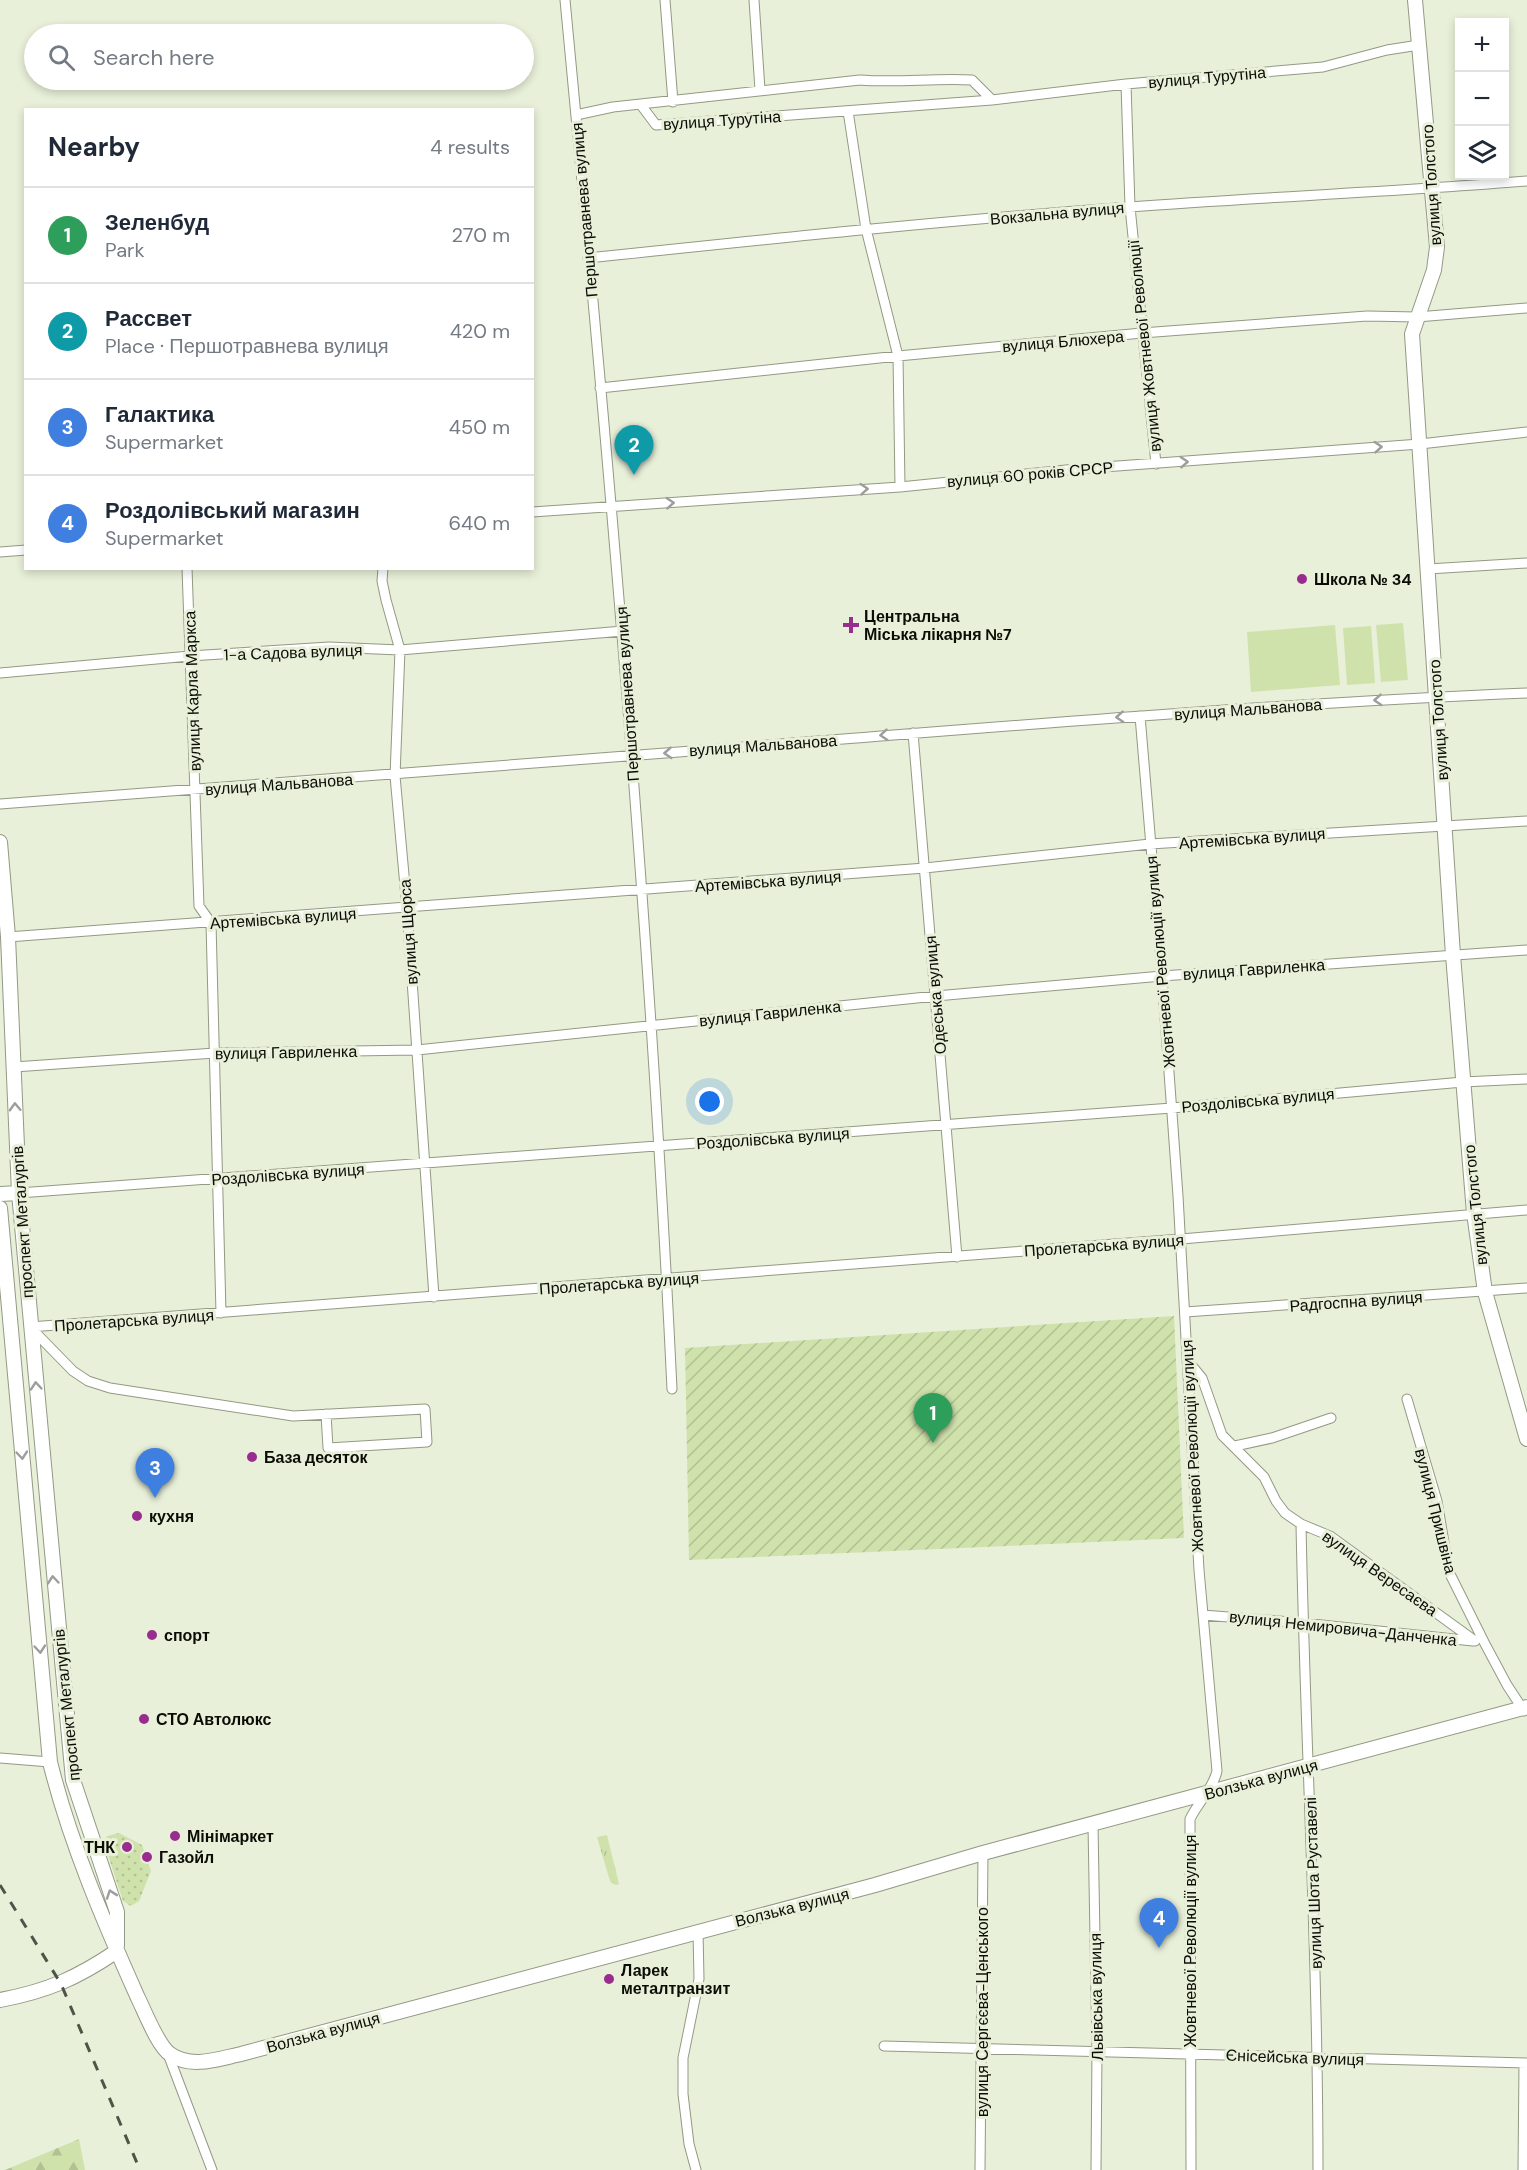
<!DOCTYPE html>
<meta charset="utf-8">
<style>
body{margin:0;font-family:"DM Sans",sans-serif;background:#f2f2f3;color:#1f2937}
.controls{position:absolute;right:18px;top:18px;display:grid;overflow:hidden;border-radius:0px;box-shadow:0 3px 9px #0003}
.controls button{width:54px;height:54px;display:grid;place-items:center;padding:0;border:0;border-bottom:2px solid #e0e1e3;background:#fff;color:#1f2937;font:30px sans-serif}
.you{position:absolute;left:710px;top:1102px;width:21px;height:21px;margin:-15px;border:4px solid #fff;border-radius:50%;background:#1a73e8;box-shadow:0 0 0 9px #1a73e833}
.badge{display:grid;place-items:center;width:39px;height:39px;border-radius:50%;background:#0b8043;color:#fff;font-size:20px;font-weight:700}
.pin{position:absolute;translate:-50% -50px;filter:drop-shadow(0 2px 3px #0008)}
.pin::after{content:'';position:absolute;top:32px;width:21px;height:18px;background:inherit;clip-path:polygon(0 0,100% 0,50% 100%)}
.list{margin:0;padding:0;list-style:none}
h2{display:flex;justify-content:space-between;align-items:center;height:78px;margin:0;padding:0 24px;font-size:26px}
h2 small{font-size:20px;font-weight:400;color:#747a83}
.list li{display:grid;grid-template-columns:39px 1fr auto;gap:18px;align-items:center;box-sizing:border-box;height:96px;padding:0 24px;border-top:2px solid #e0e1e3}
.list b{display:block;font-size:22px;white-space:nowrap}
.list p{margin:0;font-size:20px;white-space:nowrap;color:#747a83}
.list em{font-size:20px;font-style:normal;color:#747a83}
.icon{flex:none;width:33px;height:33px;fill:none;stroke:currentColor;stroke-width:2;stroke-linecap:round;stroke-linejoin:round}
.map{position:relative;flex:none;width:1527px;height:2170px;overflow:hidden}
.search{position:absolute;background:#fff;box-shadow:0 3px 9px #0003;left:24px;top:24px;width:510px;height:66px;display:flex;align-items:center;gap:15px;box-sizing:border-box;padding:0 21px;border-radius:33px;color:#747a83;font-size:22px}
.panel{position:absolute;background:#fff;box-shadow:0 3px 9px #0003;left:24px;top:108px;width:510px;height:462px;border-radius:0px}
.map>svg:first-child{display:block}
</style>
<div class="map">
<svg width="1527" height="2170" viewBox="0 0 1527 2170">
<defs>
<pattern id="grass-dots" width="8" height="8" patternUnits="userSpaceOnUse" patternTransform="scale(1.5)"><rect width="8" height="8" fill="#d0e2ac"/><path d="M2 2h.1M6 6h.1" fill="none" stroke="#b1c192" stroke-width="1.8" stroke-linecap="round"/></pattern>
<pattern id="forest-firs" width="22" height="20" patternUnits="userSpaceOnUse" patternTransform="scale(1.5)"><rect width="22" height="20" fill="#d0e2ac"/><path d="M5 1l3.5 6h-7zM16 11l3.5 6h-7z" fill="#b1c192"/></pattern>
<pattern id="park-tufts" width="24" height="20" patternUnits="userSpaceOnUse" patternTransform="scale(1.5)"><rect width="24" height="20" fill="#d0e2ac"/><path d="M3 7l-1-3M5 7V3M7 7l1-3M15 17l-1-3M17 17v-4M19 17l1-3" fill="none" stroke="#b1c192"/></pattern>
<pattern id="garden-furrows" width="10" height="10" patternUnits="userSpaceOnUse" patternTransform="scale(1.5)"><rect width="10" height="10" fill="#d0e2ac"/><path d="M-1 1l2-2M0 10L10 0M9 11l2-2" fill="none" stroke="#b1c192"/></pattern>
</defs>
<rect width="100%" height="100%" fill="#e8f0d9"/>
<path fill="url(#grass-dots)" d="M119,1833L142,1845L151,1871L139,1901L131,1906L123,1901L104,1843L107,1836Z"/>
<path fill="url(#forest-firs)" d="M79,2139L85,2170H5Z"/>
<path fill="url(#park-tufts)" d="M607,1835L619,1884L616,1885L611,1883L609,1878L597,1837Z"/>
<path fill="url(#garden-furrows)" d="M1174,1316L1184,1538L689,1560L685,1348Z"/>
<path fill="#d0e2ac" d="M1403,623L1408,680L1381,682L1376,625Z
M1335,625L1340,685L1251,692L1247,632Z
M1371,626L1375,683L1347,685L1343,628Z"/>
<g fill="none" stroke-linecap="round" stroke-linejoin="round">
<g stroke="#929984" stroke-width="11">
<path id="street" d="M565,0C609,462 650,925 672,1389
M665,0L673,102
M754,0L760,90
M1126,84L1130,207L1156,464
M641,105L656,125L992,100L1126,84L1323,67L1387,50L1419,45
M848,111L866,229L898,356L900,487
M576,115L613,107L860,80C897,83 934,78 972,80L992,100
M588,258C769,239 949,220 1130,207C1263,197 1395,192 1527,181
M600,388L898,356L1142,333L1367,316L1417,317L1527,308
M532,512L900,487L1076,469L1420,444L1527,432
M0,552L26,550
M187,568L199,906L211,923L221,1313
M383,568L382,581L386,600L400,650L395,776L407,908L434,1297
M1428,569L1527,563
M0,673L190,656L329,647L400,650L623,631
M1140,716L1162,976L1178,1196L1199,1570L1217,1771C1213,1789 1198,1802 1190,1819L1191,2170
M913,733L957,1257
M0,804C269,785 537,764 805,742C1046,723 1286,703 1527,693
M8,937L925,868L1150,844L1527,821
M14,1067L215,1053L417,1050L936,996L1162,976L1527,950
M19,1193L1172,1108L1463,1082L1527,1079
M1185,1312L1527,1288
M1188,1361L1202,1378L1222,1435L1264,1477L1276,1501L1285,1513L1301,1524L1330,1536L1475,1641
M1407,1399L1437,1501L1449,1572L1484,1642L1507,1685L1524,1711
M326,1414L328,1448L427,1442L425,1409L293,1416L110,1388L88,1381L73,1371L30,1327L1181,1239L1527,1210
M1235,1446L1272,1438L1331,1418
M1301,1524C1305,1739 1318,1954 1318,2170
M1203,1615L1303,1623L1473,1641
M0,1758L50,1762
M1093,1825L1097,2051L1096,2170
M884,2046L1527,2063
M168,2054L212,2170
M696,2170L689,2144L683,2094V2058L699,1979L698,1931
M980,2170L983,1853
M1523,2170L1524,2063"/>
</g>
<g stroke="#929984" stroke-width="16">
<path id="secondary" d="M1415,0L1437,247L1434,270L1412,334L1453,955L1474,1213L1485,1292L1527,1439
M0,842L8,937L19,1193L73,1780L117,1912V1946
M0,1194L19,1193
M0,1208L50,1762C70,1843 104,1922 138,1998C145,2012 158,2046 170,2054C191,2069 218,2059 241,2054L875,1885L983,1853L1527,1707
M0,2000C48,1991 77,1978 117,1951"/>
</g>
<use href="#street" stroke="#fff" stroke-width="9"/>
<use href="#secondary" stroke="#fff" stroke-width="14"/>
<path stroke="#4f5448" stroke-width="3" stroke-dasharray="10 10" stroke-linecap="butt" d="M0,1885L61,1984L140,2170"/>
</g>
<defs><path id="oneway-chevron" d="M-2-3.5L2.5 0L-2 3.5" fill="none" stroke-width="1.6" stroke-linecap="round" stroke-linejoin="round" transform="scale(1.5)"/></defs>
<g stroke="#9d9e9b">
<use href="#oneway-chevron" transform="translate(1378 447) rotate(-4)"/>
<use href="#oneway-chevron" transform="translate(1184 462) rotate(-4)"/>
<use href="#oneway-chevron" transform="translate(864 489) rotate(-4)"/>
<use href="#oneway-chevron" transform="translate(670 503) rotate(-4)"/>
<use href="#oneway-chevron" transform="translate(1378 700) rotate(176)"/>
<use href="#oneway-chevron" transform="translate(1120 717) rotate(176)"/>
<use href="#oneway-chevron" transform="translate(884 735) rotate(175)"/>
<use href="#oneway-chevron" transform="translate(668 753) rotate(176)"/>
<use href="#oneway-chevron" transform="translate(15 1107) rotate(-92)"/>
<use href="#oneway-chevron" transform="translate(36 1386) rotate(-95)"/>
<use href="#oneway-chevron" transform="translate(22 1455) rotate(85)"/>
<use href="#oneway-chevron" transform="translate(53 1580) rotate(-95)"/>
<use href="#oneway-chevron" transform="translate(40 1649) rotate(85)"/>
<use href="#oneway-chevron" transform="translate(111 1894) rotate(-109)"/>
</g>
<g fill="#992d8e" stroke="#e8f0d9" stroke-width="2">
<circle cx="1302" cy="579" r="6"/>
<path d="M848 616h6v6h6v6h-6v6h-6v-6h-6v-6h6z"/>
<circle cx="252" cy="1457" r="6"/>
<circle cx="137" cy="1516" r="6"/>
<circle cx="152" cy="1635" r="6"/>
<circle cx="144" cy="1719" r="6"/>
<circle cx="175" cy="1836" r="6"/>
<circle cx="127" cy="1847" r="6"/>
<circle cx="147" cy="1857" r="6"/>
<circle cx="609" cy="1979" r="6"/>
</g>
<g text-anchor="middle" stroke-width="6" stroke-linejoin="round" paint-order="stroke">
<g font-size="16" fill="#0a0d06" stroke="#e8f0d9">
<text transform="translate(1207 77) rotate(-5)" y="6">вулиця Турутіна</text>
<text transform="translate(722 120) rotate(-4)" y="6">вулиця Турутіна</text>
<text transform="translate(1431 185) rotate(-94)" y="6">вулиця Толстого</text>
<text transform="translate(584 210) rotate(-95)" y="6">Першотравнева вулиця</text>
<text transform="translate(1057 213) rotate(-5)" y="6">Вокзальна вулиця</text>
<text transform="translate(1063 341) rotate(-5)" y="6">вулиця Блюхера</text>
<text transform="translate(1144 346) rotate(-96)" y="6">вулиця Жовтневої Революції</text>
<text transform="translate(1030 474) rotate(-5)" y="6">вулиця 60 років СРСР</text>
<text transform="translate(293 652) rotate(-2)" y="6">1-а Садова вулиця</text>
<text transform="translate(192 691) rotate(-92)" y="6">вулиця Карла Маркса</text>
<text transform="translate(627 694) rotate(-94)" y="6">Першотравнева вулиця</text>
<text transform="translate(1248 709) rotate(-4)" y="6">вулиця Мальванова</text>
<text transform="translate(1438 720) rotate(-94)" y="6">вулиця Толстого</text>
<text transform="translate(763 745) rotate(-4)" y="6">вулиця Мальванова</text>
<text transform="translate(279 784) rotate(-4)" y="6">вулиця Мальванова</text>
<text transform="translate(1252 838) rotate(-4)" y="6">Артемівська вулиця</text>
<text transform="translate(768 881) rotate(-4)" y="6">Артемівська вулиця</text>
<text transform="translate(283 918) rotate(-4)" y="6">Артемівська вулиця</text>
<text transform="translate(408 932) rotate(-94)" y="6">вулиця Щорса</text>
<text transform="translate(1160 962) rotate(-95)" y="6">Жовтневої Революції вулиця</text>
<text transform="translate(1254 969) rotate(-4)" y="6">вулиця Гавриленка</text>
<text transform="translate(935 995) rotate(-95)" y="6">Одеська вулиця</text>
<text transform="translate(770 1013) rotate(-6)" y="6">вулиця Гавриленка</text>
<text transform="translate(286 1052) rotate(-1)" y="6">вулиця Гавриленка</text>
<text transform="translate(1258 1100) rotate(-5)" y="6">Роздолівська вулиця</text>
<text transform="translate(773 1138) rotate(-4)" y="6">Роздолівська вулиця</text>
<text transform="translate(288 1174) rotate(-4)" y="6">Роздолівська вулиця</text>
<text transform="translate(1475 1205) rotate(-96)" y="6">вулиця Толстого</text>
<text transform="translate(22 1222) rotate(-94)" y="6">проспект Металургів</text>
<text transform="translate(1104 1245) rotate(-4)" y="6">Пролетарська вулиця</text>
<text transform="translate(619 1283) rotate(-4)" y="6">Пролетарська вулиця</text>
<text transform="translate(1356 1301) rotate(-4)" y="6">Радгоспна вулиця</text>
<text transform="translate(134 1320) rotate(-4)" y="6">Пролетарська вулиця</text>
<text transform="translate(1192 1446) rotate(-93)" y="6">Жовтневої Революції вулиця</text>
<text transform="translate(1436 1511) rotate(76)" y="6">вулиця Пришвіна</text>
<text transform="translate(1380 1573) rotate(35)" y="6">вулиця Вересаєва</text>
<text transform="translate(1343 1628) rotate(6)" y="6">вулиця Немировича-Данченка</text>
<text transform="translate(66 1705) rotate(-96)" y="6">проспект Металургів</text>
<text transform="translate(1261 1779) rotate(-15)" y="6">Волзька вулиця</text>
<text transform="translate(1313 1883) rotate(-92)" y="6">вулиця Шота Руставелі</text>
<text transform="translate(792 1907) rotate(-14)" y="6">Волзька вулиця</text>
<text transform="translate(1190 1941) rotate(-90)" y="6">Жовтневої Революції вулиця</text>
<text transform="translate(1096 1997) rotate(-91)" y="6">Львівська вулиця</text>
<text transform="translate(982 2012) rotate(-90)" y="6">вулиця Сергєєва-Ценського</text>
<text transform="translate(323 2032) rotate(-15)" y="6">Волзька вулиця</text>
<text transform="translate(1295 2057) rotate(2)" y="6">Єнісейська вулиця</text>
</g>
<g font-size="16" font-weight="bold" fill="#0a0d06" stroke="#e8f0d9" text-anchor="start">
<text x="1314" y="585">Школа № 34</text>
<text x="864" y="622">Центральна<tspan x="864" dy="18">Міська лікарня №7</tspan></text>
<text x="264" y="1463">База десяток</text>
<text x="149" y="1522">кухня</text>
<text x="164" y="1641">спорт</text>
<text x="156" y="1725">СТО Автолюкс</text>
<text x="187" y="1842">Мінімаркет</text>
<text x="115" y="1853" text-anchor="end">ТНК</text>
<text x="159" y="1863">Газойл</text>
<text x="621" y="1976">Ларек<tspan x="621" dy="18">металтранзит</tspan></text>
</g>
</g>
</svg>
<div class="controls">
<button>+</button>
<button>−</button>
<button><svg class="icon" aria-label="layers" viewBox="0 0 24 24"><path d="M12 4l9 5-9 5-9-5zM3 14l9 5 9-5"/></svg></button>
</div>
<div class="you"></div>
<div class="pin badge" style="left:933px;top:1443px;background:#2e9e5b">1</div>
<div class="pin badge" style="left:634px;top:475px;background:#0f9aa8">2</div>
<div class="pin badge" style="left:155px;top:1498px;background:#3f7fe0">3</div>
<div class="pin badge" style="left:1159px;top:1948px;background:#3f7fe0">4</div>
<div class="search"><svg class="icon" aria-label="search" viewBox="0 0 24 24"><circle cx="10" cy="10" r="6"/><path d="M15 15l6 6"/></svg>Search here</div>
<section class="panel">
<h2>Nearby<small>4 results</small></h2>
<ul class="list">
<li><span class="badge" style="background:#2e9e5b">1</span><div><b>Зеленбуд</b><p>Park</p></div><em>270 m</em></li>
<li><span class="badge" style="background:#0f9aa8">2</span><div><b>Рассвет</b><p>Place · Першотравнева вулиця</p></div><em>420 m</em></li>
<li><span class="badge" style="background:#3f7fe0">3</span><div><b>Галактика</b><p>Supermarket</p></div><em>450 m</em></li>
<li><span class="badge" style="background:#3f7fe0">4</span><div><b>Роздолівський магазин</b><p>Supermarket</p></div><em>640 m</em></li>
</ul>
</section>
</div>
